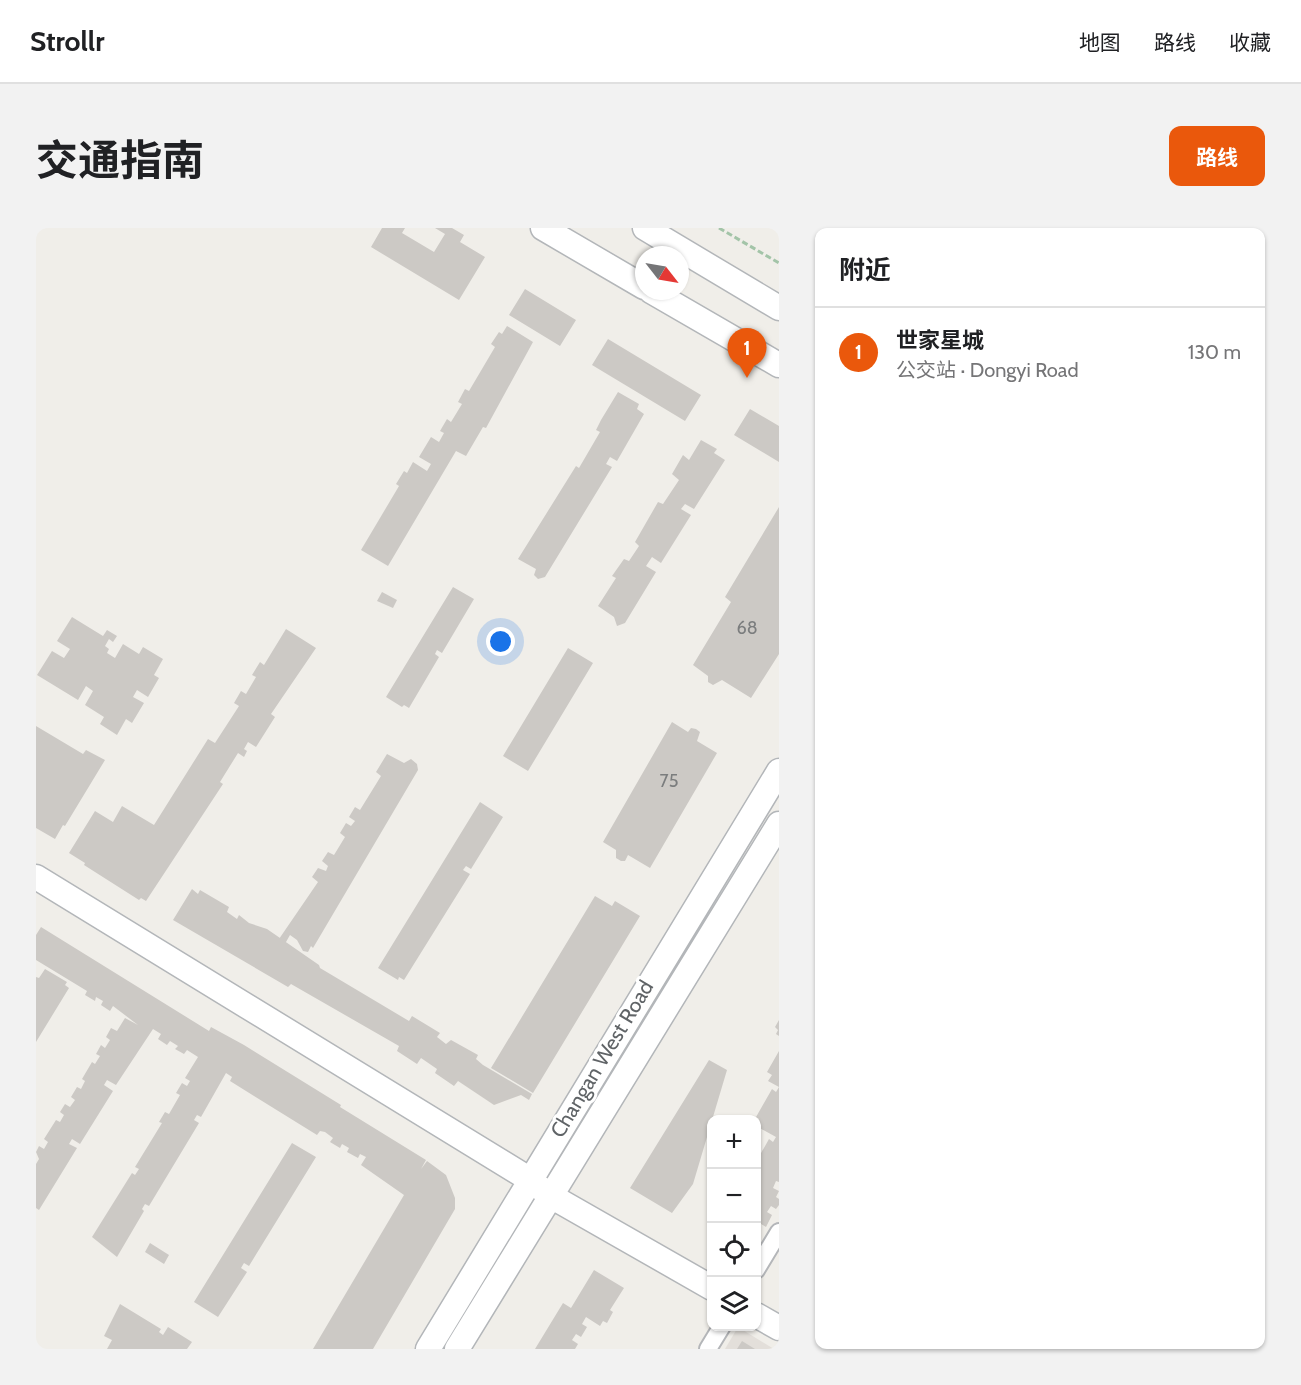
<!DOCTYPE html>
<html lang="zh">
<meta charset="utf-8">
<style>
body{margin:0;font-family:Cabin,"Noto Sans SC",sans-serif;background:#f2f2f2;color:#202124}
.controls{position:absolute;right:18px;bottom:18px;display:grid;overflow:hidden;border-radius:12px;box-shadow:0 2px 4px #0004}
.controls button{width:54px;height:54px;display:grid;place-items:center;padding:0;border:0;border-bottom:2px solid #e0e0e0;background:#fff;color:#202124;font:30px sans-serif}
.compass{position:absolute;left:599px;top:18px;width:54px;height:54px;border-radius:50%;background:#fff;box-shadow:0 2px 4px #0004;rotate:121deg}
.you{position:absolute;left:465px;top:414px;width:21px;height:21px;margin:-15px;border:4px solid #fff;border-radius:50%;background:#1a73e8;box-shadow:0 0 0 9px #1a73e833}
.badge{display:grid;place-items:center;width:39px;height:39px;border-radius:50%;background:#ea580c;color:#fff;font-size:20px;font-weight:700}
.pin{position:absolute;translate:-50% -50px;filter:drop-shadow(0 2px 3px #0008)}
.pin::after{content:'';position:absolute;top:32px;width:21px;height:18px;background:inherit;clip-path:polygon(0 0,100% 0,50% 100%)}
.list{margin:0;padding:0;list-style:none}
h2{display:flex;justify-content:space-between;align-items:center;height:78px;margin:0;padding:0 24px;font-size:26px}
h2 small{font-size:20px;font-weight:400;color:#757577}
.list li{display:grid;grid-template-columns:39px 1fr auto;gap:18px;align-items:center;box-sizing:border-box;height:90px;padding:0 24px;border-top:2px solid #e0e0e0}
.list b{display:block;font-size:22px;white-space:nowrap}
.list p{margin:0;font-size:20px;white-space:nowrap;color:#757577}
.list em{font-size:20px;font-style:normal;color:#757577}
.icon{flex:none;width:33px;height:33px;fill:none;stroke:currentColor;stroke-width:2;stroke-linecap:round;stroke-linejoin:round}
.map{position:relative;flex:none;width:743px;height:1121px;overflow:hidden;border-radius:12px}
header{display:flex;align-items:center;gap:36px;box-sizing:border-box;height:84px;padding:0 30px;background:#fff;border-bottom:2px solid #e0e0e0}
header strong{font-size:28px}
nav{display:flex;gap:33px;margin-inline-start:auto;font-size:21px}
.intro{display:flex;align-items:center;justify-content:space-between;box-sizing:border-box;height:144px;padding:0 36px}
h1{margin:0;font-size:42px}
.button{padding:15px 27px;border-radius:12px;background:#ea580c;color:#fff;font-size:21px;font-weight:700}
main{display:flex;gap:36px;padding:0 36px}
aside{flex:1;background:#fff;border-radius:12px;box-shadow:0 2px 4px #0004}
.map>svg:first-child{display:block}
</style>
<header>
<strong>Strollr</strong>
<nav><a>地图</a><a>路线</a><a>收藏</a></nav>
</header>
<div class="intro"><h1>交通指南</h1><a class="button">路线</a></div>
<main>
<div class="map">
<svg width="743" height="1121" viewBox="0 0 743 1121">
<rect width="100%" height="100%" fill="#f0eee9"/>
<path fill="#e3dfda" d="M702,1099L738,1121H689Z"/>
<path fill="#ccc9c5" d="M346,0H369L366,5L398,24L409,6L399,0H416L428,7L424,14L449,29L423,72L335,19Z
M489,61L540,92L524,118L473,87Z
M471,98L497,114L450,200L447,199L430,228L420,223L352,338L325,322L363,258L360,256L368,243L371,245L377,234L391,243L395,236L383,229L395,209L403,214L408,205L404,203L411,191L415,194L426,176L422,174L429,161L433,163L459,119L455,116L463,104L466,106Z
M572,111L665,167L649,193L556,137Z
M582,164L603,176L601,181L608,186L581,233L574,229L570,236L576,239L509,349L502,351L498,347L500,341L482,331L540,238L543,240L564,204L560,202L565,192Z
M714,181L743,198V234L698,207Z
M665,212L681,221L678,225L689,232L658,281L649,276L645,281L655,287L625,335L616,329L610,338L620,344L589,395L581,398L578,389L562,378L580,350L576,348L588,331L593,333L603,318L599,314L622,274L627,276L643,252L636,246L647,227L653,232Z
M743,279V426L715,470L686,452L677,457L672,454V448L657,437L695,374L689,369Z
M417,359L438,371L406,425L401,422L399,426L403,429L373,480L368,477L366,479L350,469Z
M346,364L361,372L357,380L341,373Z
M36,389L67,408L71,402L81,408L77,414L73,411L69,418L73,421L71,425L79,430L87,416L103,426L107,419L127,431L118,447L123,450L112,469L101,462L97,469L108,475L96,495L90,491L81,507L64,496L68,489L49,477L57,463L50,458L42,472L1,447L16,423L28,430L34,421L21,413Z
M250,401L280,420L235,486L239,489L220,519L212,514L208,521L211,523L208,529L202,525L184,554L187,556L110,673L105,670L103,672L48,637L49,635L33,625L59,583L77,594L86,578L118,597L172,511L179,515L203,478L198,475L205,463L210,466L220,449L216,447L224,434L228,437Z
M532,420L557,435L492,543L467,528Z
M636,494L652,504L655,500L660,501L664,504L661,513L681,525L614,640L592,627L589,633H585L580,630V622L567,614Z
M0,498L47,526L50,522L69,532L29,598L27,597L19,611L0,600Z
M351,526L368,535L375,531L381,536L382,542L277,720L275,718L272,724L267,723L261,712L254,707L250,714L243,711L282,654L276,649L282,640L290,643L292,638L286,633L292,624L298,627L309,609L304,605L310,595L315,598L319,593L313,589L319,579L324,582L345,548L340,544Z
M444,574L467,589L435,641L430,638L427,642L434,646L368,752L363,749L362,752L342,740Z
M156,661L162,666L164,662L193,679L191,684L201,691L203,687L213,695L231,701L283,737L284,740L373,793L376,788L404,805L401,809L410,816L415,812L442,827L440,831L447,837L496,866L493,872L485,867L458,877L422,853L418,858L399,845L401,841L385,830L381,836L361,823L363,818L255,756L252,759L137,692Z
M559,668L576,678L579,673L604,688L497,865L455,840Z
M5,699L173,803L175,799L208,817L305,877L304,879L390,932L385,941L391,933L410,947L419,970V981L337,1121H277L368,967L325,937L330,929L324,926L322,930L311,924L313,920L306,916L304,920L294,914L297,910L289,904L284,903L281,907L194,853L196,849L190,845L165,889L161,887L158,892L163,895L113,978L109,976L106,981L108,983L81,1029L56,1009L96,945L99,947L103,941L99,939L126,895L123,894L129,884L133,886L144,867L140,865L146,855L151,858L154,853L149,850L162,829L151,822L148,826L139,821L142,818L134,813L131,817L122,811L125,806L117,801L80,857L71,852L68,857L77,863L44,916L36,911L33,916L41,920L3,982L0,980V936L3,931L0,924L3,918L8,921L12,914L8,911L20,892L24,894L28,887L24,884L29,876L34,879L39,872L35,869L41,859L45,861L49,853L46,851L56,834L59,836L64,828L60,826L65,817L69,820L74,812L70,809L75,800L81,803L89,790L102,797L77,778L74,783L65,777L67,773L60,769L59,773L49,767L51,763L0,732V707Z
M9,741L31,754L29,757L33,760L0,814V749L3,750Z
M743,792V808L740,806L742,802L739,799Z
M743,823V954L740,953L737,960L743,963L740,969L743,971V977L740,981L735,978L731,984L736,987L730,999L725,996L720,1003V934L733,911L737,914L740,909L720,898L723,891L720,889L736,861L740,864L743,859L732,853L736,847L731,844Z
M673,832L691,842L657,956L636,985L594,960Z
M256,915L280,929L213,1038L208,1035L205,1040L211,1044L182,1089L158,1074Z
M114,1015L133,1027L128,1036L109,1024Z
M558,1042L588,1060L574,1082L577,1084L571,1095L567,1093L564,1098L550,1089L546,1096L551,1099L545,1109L540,1106L536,1112L542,1116L539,1121H499L527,1075L535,1080Z
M84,1076L125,1101L123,1104L127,1107L132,1099L156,1114L151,1121H71L76,1112L68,1108Z
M706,1113L719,1121H701Z"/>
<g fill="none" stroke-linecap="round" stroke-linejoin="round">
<g stroke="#b4b6b9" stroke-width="20">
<path id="street" d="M720,1042L743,1004
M672,1121L686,1098"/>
</g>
<g stroke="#b3b6b9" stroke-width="27">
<path id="secondary" d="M507,0L608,59
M609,0L743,80
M615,63L743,137
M0,649L493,951L513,967L676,1060
M720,1087L743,1100
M392,1121L743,543
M421,1121L743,596"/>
</g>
<path stroke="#a3c4a8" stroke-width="3" stroke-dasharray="6 3" stroke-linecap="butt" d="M683,0L743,35"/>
<use href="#street" stroke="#fff" stroke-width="16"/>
<use href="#secondary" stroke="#fff" stroke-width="24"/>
</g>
<g text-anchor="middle" stroke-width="6" stroke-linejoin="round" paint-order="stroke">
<g font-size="18" fill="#7b7d7e">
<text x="711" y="406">68</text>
<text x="633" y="559">75</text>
</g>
<g font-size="21" fill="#606467" stroke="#fff">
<text transform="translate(566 831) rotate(-59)" y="7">Changan West Road</text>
</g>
</g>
</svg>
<div class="controls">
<button>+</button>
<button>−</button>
<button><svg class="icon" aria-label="locate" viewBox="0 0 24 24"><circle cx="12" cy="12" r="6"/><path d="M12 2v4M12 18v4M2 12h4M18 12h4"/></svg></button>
<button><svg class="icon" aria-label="layers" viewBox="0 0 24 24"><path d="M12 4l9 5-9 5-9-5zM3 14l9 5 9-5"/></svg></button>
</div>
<svg class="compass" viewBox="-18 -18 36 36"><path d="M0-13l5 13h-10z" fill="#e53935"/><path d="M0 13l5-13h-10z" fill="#757577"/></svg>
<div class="you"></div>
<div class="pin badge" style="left:711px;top:150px">1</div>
</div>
<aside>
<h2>附近<small></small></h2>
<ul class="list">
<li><span class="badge">1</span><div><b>世家星城</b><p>公交站 · Dongyi Road</p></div><em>130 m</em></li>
</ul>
</aside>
</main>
